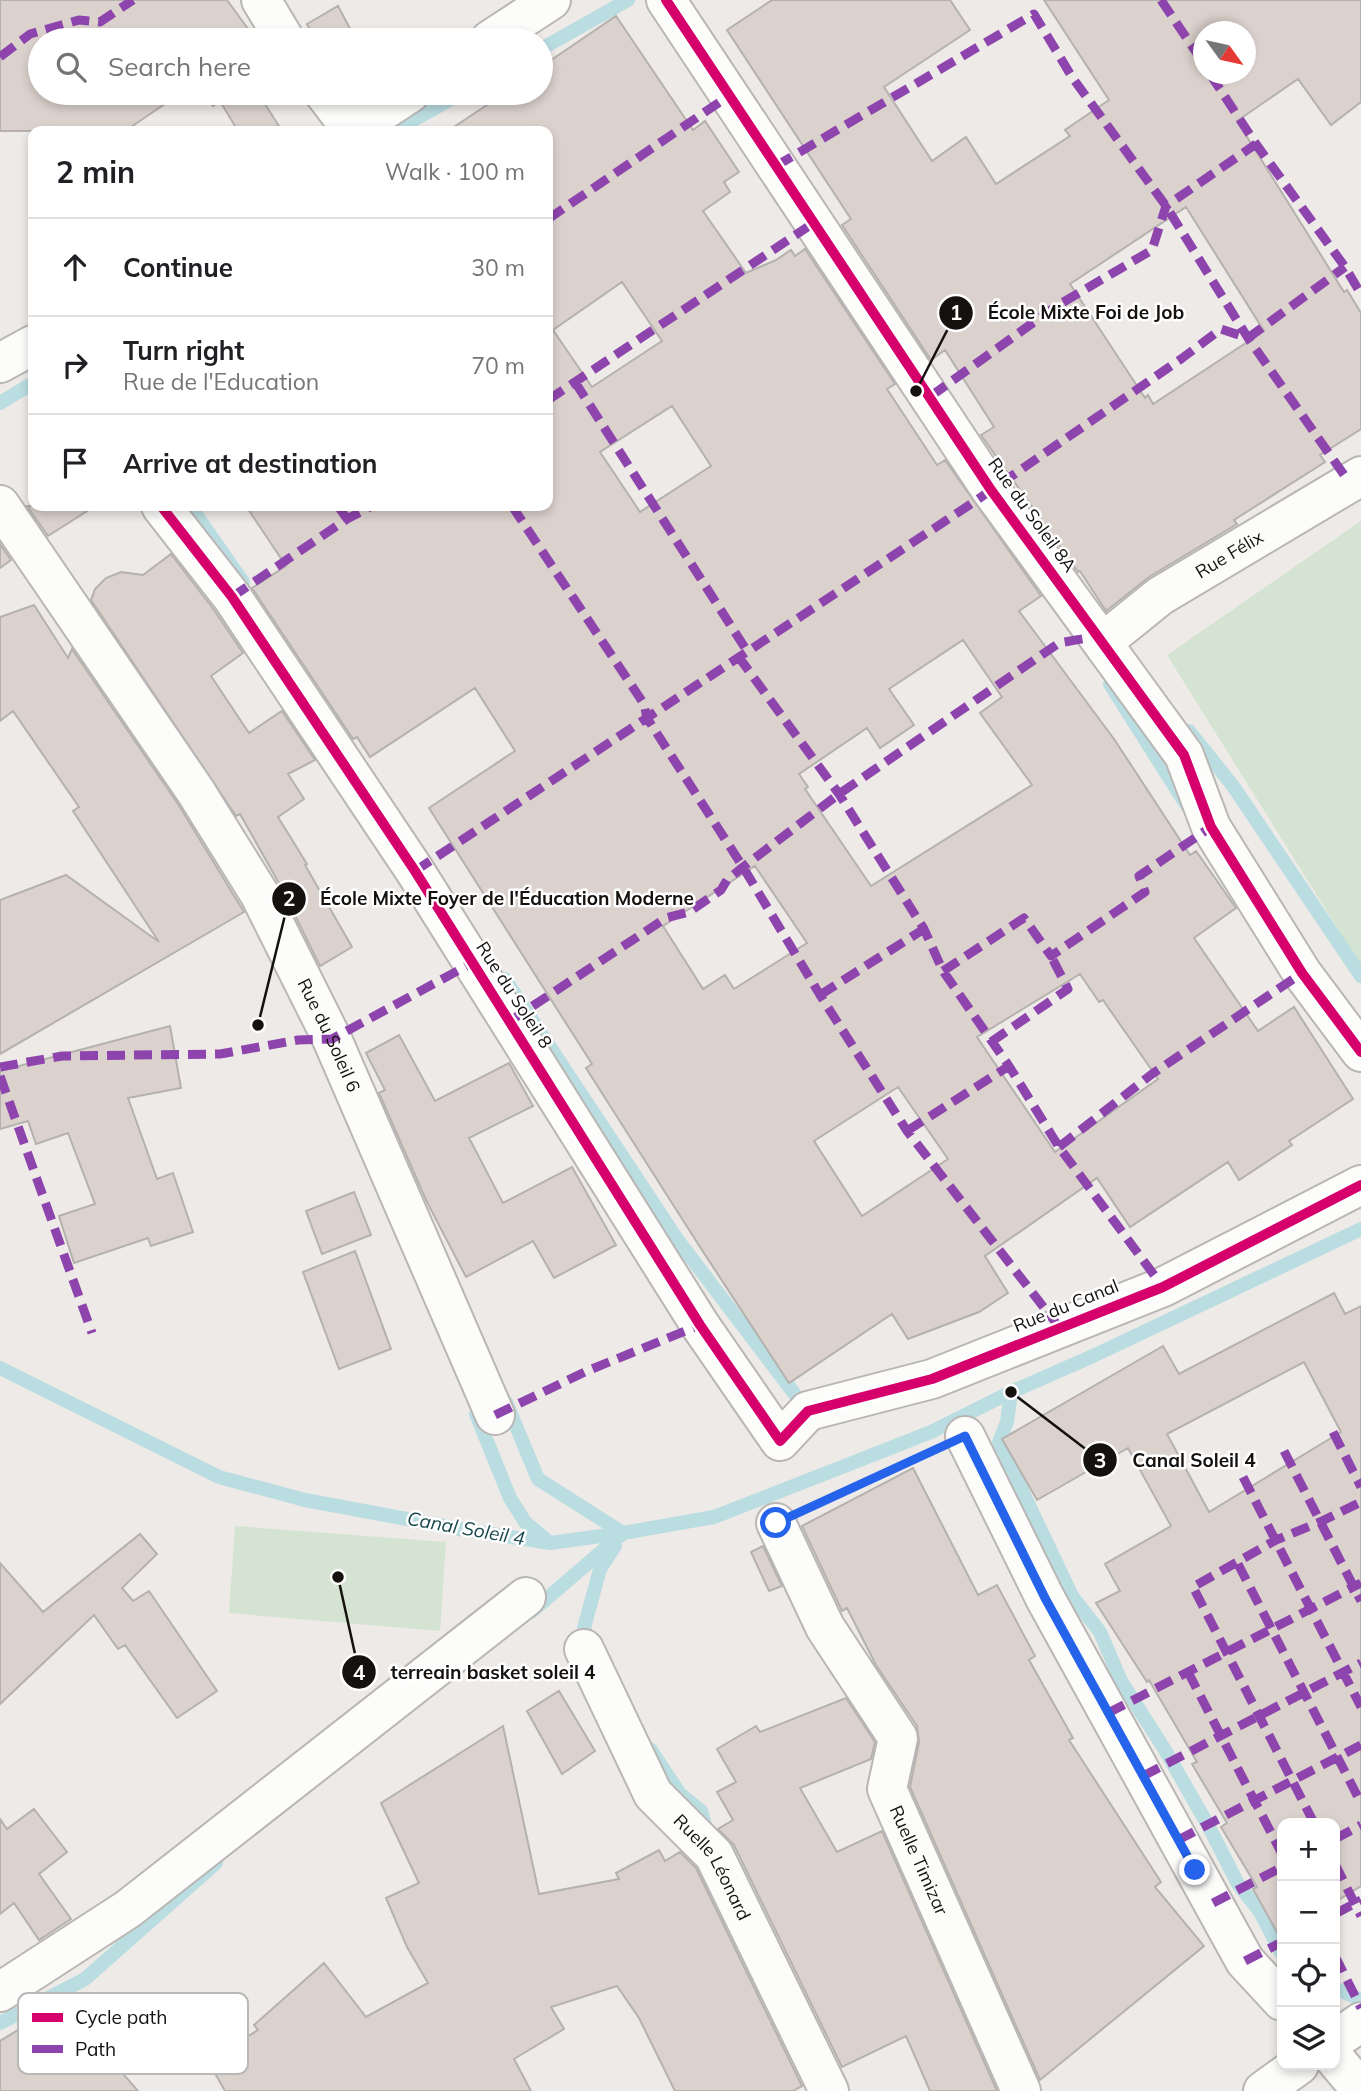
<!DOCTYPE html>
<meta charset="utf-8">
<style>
body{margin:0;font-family:Mulish,sans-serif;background:#f6f6f6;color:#202124}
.controls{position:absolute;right:21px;bottom:21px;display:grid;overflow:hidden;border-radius:14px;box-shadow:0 4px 10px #0003}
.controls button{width:63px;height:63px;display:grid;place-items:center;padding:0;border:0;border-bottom:2px solid #e0e0e0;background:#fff;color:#202124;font:35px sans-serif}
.compass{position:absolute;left:1193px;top:21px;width:63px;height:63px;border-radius:50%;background:#fff;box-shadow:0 4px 10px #0003;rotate:123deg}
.stop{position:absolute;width:21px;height:21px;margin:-16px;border:5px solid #2563eb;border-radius:50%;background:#fff}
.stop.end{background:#2563eb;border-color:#fff;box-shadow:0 2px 7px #0008}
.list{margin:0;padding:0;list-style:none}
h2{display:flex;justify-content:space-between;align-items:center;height:91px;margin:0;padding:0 28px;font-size:30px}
h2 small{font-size:23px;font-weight:400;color:#757577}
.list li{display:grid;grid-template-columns:46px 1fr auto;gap:21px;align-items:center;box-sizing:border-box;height:98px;padding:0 28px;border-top:2px solid #e0e0e0}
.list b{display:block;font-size:26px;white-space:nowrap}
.list p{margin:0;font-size:23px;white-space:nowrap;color:#757577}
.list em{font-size:23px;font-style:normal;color:#757577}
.icon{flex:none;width:38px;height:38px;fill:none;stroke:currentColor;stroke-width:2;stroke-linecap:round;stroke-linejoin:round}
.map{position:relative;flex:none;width:1361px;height:2091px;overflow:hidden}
.search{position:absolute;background:#fff;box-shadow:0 4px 10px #0003;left:28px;top:28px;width:525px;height:77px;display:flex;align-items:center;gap:18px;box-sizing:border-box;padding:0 24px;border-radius:38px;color:#757577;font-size:26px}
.panel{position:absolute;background:#fff;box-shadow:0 4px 10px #0003;left:28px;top:126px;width:525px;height:385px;border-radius:14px}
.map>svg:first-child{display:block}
</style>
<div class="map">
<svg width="1361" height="2091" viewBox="0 0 1361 2091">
<rect width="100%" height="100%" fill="#eeeae7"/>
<path fill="#d5e4d2" d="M1361,521V966L1167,655Z
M235,1526L446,1542L440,1631L229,1613Z"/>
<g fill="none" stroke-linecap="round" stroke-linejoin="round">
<path stroke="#badde1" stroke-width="14" d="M541,49L628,0
M394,131L462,93
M0,403L33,383
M190,506L243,582
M1110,684L1187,806
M1189,731L1233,786L1361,976
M505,979L677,1239L806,1409
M0,1368L219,1477L305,1500L460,1529L550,1543L623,1533L714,1517L842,1467L931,1432L1011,1392L1093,1356L1361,1229
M1011,1392L1007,1422L999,1442L1072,1596L1100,1632L1121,1681L1165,1750L1209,1827L1238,1884L1260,1912L1282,1954
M506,1402L538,1479L623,1533
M476,1414L510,1498L525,1522L550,1543
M531,1612L622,1534
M592,1647L584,1628L600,1569L615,1546
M650,1749L680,1794L701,1811L706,1829L711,1833
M1335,1988L1361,2000
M0,2023L85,1979L216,1863"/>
</g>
<path fill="#dcd2cd" stroke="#b4b1af" stroke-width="2" fill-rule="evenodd" d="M0,0H227L256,40H40V93H181L125,131H0Z
M772,0H950L970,30L884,87L932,161L966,137L996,184L1070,136L1065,130L1109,100L1044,0H1361V102L1331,125L1298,79L1237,121L1344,292L1347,290L1361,313V429L1320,455L1325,462L1234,520L1237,524L1149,577L1106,611L1080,571L1078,572L981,435L994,427L945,350L931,360L842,225L851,219L727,30ZM1203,32H1245V74H1203ZM1186,207L1264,331L1153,404L1148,395L1145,398L1070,284Z
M338,6L356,40H316L307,24Z
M616,16L693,130L705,121L739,172L724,182L730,192L703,211L746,273L776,260L791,250L795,256L805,249L895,384L887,389L937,465L945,460L1041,596L1019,611L1114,739L1190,855L1196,851L1236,908L1194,938L1258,1031L1294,1007L1353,1099L1289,1141L1292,1145L1239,1180L1228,1162L1130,1227L1097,1178L985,1256L1008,1293L979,1312L908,1339L892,1314L789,1383L700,1247L586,1068L592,1064L429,808L515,751L475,688L370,757L357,737L353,739L252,588L286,566L246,506H548V131H448L505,93H541V67ZM622,282L662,341L592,387L553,330ZM672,406L711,466L640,512L600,452ZM963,640L1002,697L980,713L1032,785L871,886L805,789L808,787L799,774L867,728L880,748L914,725L889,689ZM755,866L807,943L734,989L725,975L703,989L663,926ZM1080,974L1099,1002L1103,1000L1158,1079L1055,1152L977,1037ZM898,1087L948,1159L862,1216L814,1141Z
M204,93H258L282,131H238L220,101L213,106Z
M27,506H95L48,536Z
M0,544L11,560L0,568Z
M171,554L214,610L243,653L211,676L249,733L282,711L315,760L288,774L304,799L278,817L307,864L305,865L352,947L320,966L280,885L240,814L236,816L91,600L95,589L106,578L121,572L143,575Z
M34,605L68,658L72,649L178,804L244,912L0,1054V900L66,875L159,942L73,811L79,807L13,711L0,721V617Z
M170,1026L181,1088L128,1098L157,1179L173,1173L193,1232L151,1246L148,1238L74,1263L59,1216L95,1204L68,1133L36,1144L28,1121L0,1129V1071Z
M399,1035L435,1101L509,1063L533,1106L469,1138L503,1203L572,1167L616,1245L554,1278L533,1241L466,1277L426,1200L379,1093L385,1090L366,1053Z
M354,1192L371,1235L322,1254L306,1211Z
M355,1251L391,1349L339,1369L303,1272Z
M1334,1293L1345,1314L1361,1306V1886L1335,1902V1823H1282V1932L1278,1934L1253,1889L1257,1887L1221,1827L1227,1823L1192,1764L1197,1762L1149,1680L1147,1682L1096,1603L1120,1591L1105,1564L1171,1526L1128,1448L1037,1500L1002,1439L1163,1346L1179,1374ZM1304,1362L1341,1432L1209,1512L1167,1434Z
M913,1468L978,1595L997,1585L1035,1656L1029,1660L1073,1738L1069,1740L1161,1882L1155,1887L1204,1946L1040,2080L910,1787L919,1742L917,1726L876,1665L847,1608L842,1611L802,1526Z
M140,1534L157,1554L122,1588L133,1601L149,1591L217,1691L177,1718L125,1645L118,1649L94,1615L0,1704V1563L43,1612Z
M763,1546L782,1586L769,1591L751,1552Z
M559,1691L595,1751L562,1774L527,1711Z
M846,1698L875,1742L871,1759L800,1788L837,1852L882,1831L997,2091H930L906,2036L842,2067L734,1845L718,1829L733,1820L717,1792L736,1782L717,1749L756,1726L760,1732Z
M503,1726L539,1894L619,1879L616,1873L659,1850L665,1861L680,1852L696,1868L802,2086L793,2091H675L639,2018L617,1986L551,2007L564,2029L514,2059L531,2091H225L208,2061L258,2030L254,2025L324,1963L366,2017L428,1983L407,1947L386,1898L419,1883L381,1803Z
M34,1809L67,1852L39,1874L71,1919L39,1940L14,1903L0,1914V1819L7,1829Z
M36,2019L50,2042L76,2020L138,2091H0V2041Z"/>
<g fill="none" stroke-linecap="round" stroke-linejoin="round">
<g stroke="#b9b6b4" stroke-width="42">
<g id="minor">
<path d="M261,0L285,40"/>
<path d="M666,0L991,490L1184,755L1211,827L1302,973L1361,1052"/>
<path d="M490,40L551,0"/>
<path d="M324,93L353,131"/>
<path d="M352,131L410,93"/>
<path d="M0,363L33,345"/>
<path id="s1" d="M0,505L196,792L260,895L332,1039L495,1415"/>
<path d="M161,506L232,597L415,871L700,1325L780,1441L808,1411L932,1379L1163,1287L1361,1185"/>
<path id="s2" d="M1103,642L1160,596L1361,476"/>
<path d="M965,1436L1045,1598L1245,1961L1282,2001"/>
<path id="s3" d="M776,1523L825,1627L898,1738L887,1789L1021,2091"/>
<path id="s4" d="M584,1649L653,1794L714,1855L829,2091"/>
<path d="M0,1992L128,1909L526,1597"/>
<path d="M1335,2040L1361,2022"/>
<path d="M1335,2059L1361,2090"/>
<path d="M1263,2091L1299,2065"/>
</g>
</g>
<path stroke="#c9c8c6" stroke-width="4.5" stroke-dasharray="2 5" stroke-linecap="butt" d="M816,1505L926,1454"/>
<use href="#minor" stroke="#fcfcfb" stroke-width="38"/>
<path stroke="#8e44ad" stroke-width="9" stroke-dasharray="18 9" stroke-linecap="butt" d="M1161,0L1204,64
M0,57L30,34L79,20L100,22L133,0
M1210,74L1256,144L1345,267L1361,294
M776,166L1034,14L1072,77L1166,206L1248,338L1349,482
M548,219L730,95
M575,382L747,651
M931,396L1055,307L1152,250L1166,206L1256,144
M548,400L815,222
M338,506L347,519
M512,506L644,704L647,718L743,867L820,995L907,1131L1059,1327
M232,597L347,519L372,506
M738,656L839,794L924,929L943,971L1009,1066L1059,1147L1163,1287
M415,871L974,502L1181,359L1221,329L1248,338L1345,267
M943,971L1024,918L1051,956L1145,892L1139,876L1211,827
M820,995L924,929
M510,1021L666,918L689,912L721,890L727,880L743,867L839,794L1059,643L1098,636
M991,1042L1068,989L1051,956
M0,1067L62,1056L220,1054L298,1040L332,1039L472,963
M0,1076L92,1333
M907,1131L1009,1066
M1059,1147L1152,1074L1302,973
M495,1415L587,1371L700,1325
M1333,1432L1361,1487
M1284,1451L1361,1601
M1243,1477L1361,1707
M1238,1564L1361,1803
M1188,1672L1282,1854
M1108,1713L1361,1583
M1143,1776L1361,1663
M1314,1823L1193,1587L1276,1540L1320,1522L1361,1502
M1335,1839L1361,1825
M1178,1840L1361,1745
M1335,1864L1361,1916
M1213,1903L1282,1867
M1335,1914L1361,1900
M1335,1956L1361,2008
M1245,1961L1282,1942"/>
<g stroke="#fff" stroke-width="15">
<path id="cycleway" d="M666,0L991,490L1184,755L1211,827L1302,973L1361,1052
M161,506L232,597L415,871L700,1325L780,1441L808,1411L932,1379L1163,1287L1361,1185"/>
</g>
<use href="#cycleway" stroke="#d6006c" stroke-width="10"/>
</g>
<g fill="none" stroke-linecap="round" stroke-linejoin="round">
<path stroke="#2563eb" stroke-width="9" d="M776,1523L965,1436L1045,1598L1195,1870"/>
</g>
<g text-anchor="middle" stroke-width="5" stroke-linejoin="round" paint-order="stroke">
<g font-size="18" fill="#14110f" stroke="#fff">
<text transform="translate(1032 515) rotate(54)" y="6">Rue du Soleil 8A</text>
<text dy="6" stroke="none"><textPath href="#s2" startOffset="154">Rue Félix</textPath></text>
<text transform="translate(514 995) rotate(57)" y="6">Rue du Soleil 8</text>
<text dy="6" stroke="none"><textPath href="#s1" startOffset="625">Rue du Soleil 6</textPath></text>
<text transform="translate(1066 1306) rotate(-22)" y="6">Rue du Canal</text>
<text dy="6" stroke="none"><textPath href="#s3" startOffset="378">Ruelle Timizar</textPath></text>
<text dy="6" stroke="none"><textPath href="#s4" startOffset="256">Ruelle Léonard</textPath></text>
</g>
<g font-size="19" font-style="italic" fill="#19484e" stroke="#fff">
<text transform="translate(466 1528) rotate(10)" y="7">Canal Soleil 4</text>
</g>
</g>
<rect x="18" y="1993" width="230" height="81" rx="10" fill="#fff" stroke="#b8b8b7" stroke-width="2"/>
<rect x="32" y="2013" width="31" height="9" fill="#d6006c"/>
<rect x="32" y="2045" width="31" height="8" fill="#8e44ad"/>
<g font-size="19" fill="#14110f">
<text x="75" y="2024">Cycle path</text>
<text x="75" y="2056">Path</text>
</g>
<path fill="none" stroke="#14110f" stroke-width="2.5" d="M916 391L956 313M258 1025L289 899M1011 1392L1100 1460M338 1577L359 1672"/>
<g fill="#14110f" stroke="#fff" stroke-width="2.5">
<circle cx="916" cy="391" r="7"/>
<circle cx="258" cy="1025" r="7"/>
<circle cx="1011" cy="1392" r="7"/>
<circle cx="338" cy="1577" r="7"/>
<circle cx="956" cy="313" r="18"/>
<circle cx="289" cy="899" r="18"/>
<circle cx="1100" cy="1460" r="18"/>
<circle cx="359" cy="1672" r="18"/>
</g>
<g font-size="21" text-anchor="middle" font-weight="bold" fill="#fff">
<text x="956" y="320">1</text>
<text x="289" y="906">2</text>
<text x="1100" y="1468">3</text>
<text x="359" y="1680">4</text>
</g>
<g font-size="19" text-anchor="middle" font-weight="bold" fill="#14110f" stroke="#fff" stroke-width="5" stroke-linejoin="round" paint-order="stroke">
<text x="1086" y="319">École Mixte Foi de Job</text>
<text x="507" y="905">École Mixte Foyer de l'Éducation Moderne</text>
<text x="1194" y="1467">Canal Soleil 4</text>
<text x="493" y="1679">terreain basket soleil 4</text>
</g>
</svg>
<div class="controls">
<button>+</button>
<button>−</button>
<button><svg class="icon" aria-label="locate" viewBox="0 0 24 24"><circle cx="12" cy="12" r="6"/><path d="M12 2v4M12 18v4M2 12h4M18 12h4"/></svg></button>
<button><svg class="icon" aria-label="layers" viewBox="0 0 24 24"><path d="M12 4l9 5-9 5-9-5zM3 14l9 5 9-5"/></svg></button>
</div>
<svg class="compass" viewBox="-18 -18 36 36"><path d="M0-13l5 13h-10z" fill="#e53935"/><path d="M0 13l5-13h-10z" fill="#757577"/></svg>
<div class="stop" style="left:776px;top:1523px"></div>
<div class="stop end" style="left:1195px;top:1870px"></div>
<div class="search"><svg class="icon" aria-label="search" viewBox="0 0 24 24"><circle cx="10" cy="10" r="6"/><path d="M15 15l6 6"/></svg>Search here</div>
<section class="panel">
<h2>2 min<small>Walk · 100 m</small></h2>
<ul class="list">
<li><svg class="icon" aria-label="ahead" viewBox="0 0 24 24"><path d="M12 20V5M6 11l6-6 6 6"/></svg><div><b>Continue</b></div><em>30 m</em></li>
<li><svg class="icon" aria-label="right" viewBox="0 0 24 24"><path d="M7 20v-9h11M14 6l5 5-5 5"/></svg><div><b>Turn right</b><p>Rue de l'Education</p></div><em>70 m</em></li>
<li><svg class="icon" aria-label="arrive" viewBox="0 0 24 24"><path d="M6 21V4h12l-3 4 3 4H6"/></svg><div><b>Arrive at destination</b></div></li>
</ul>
</section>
</div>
